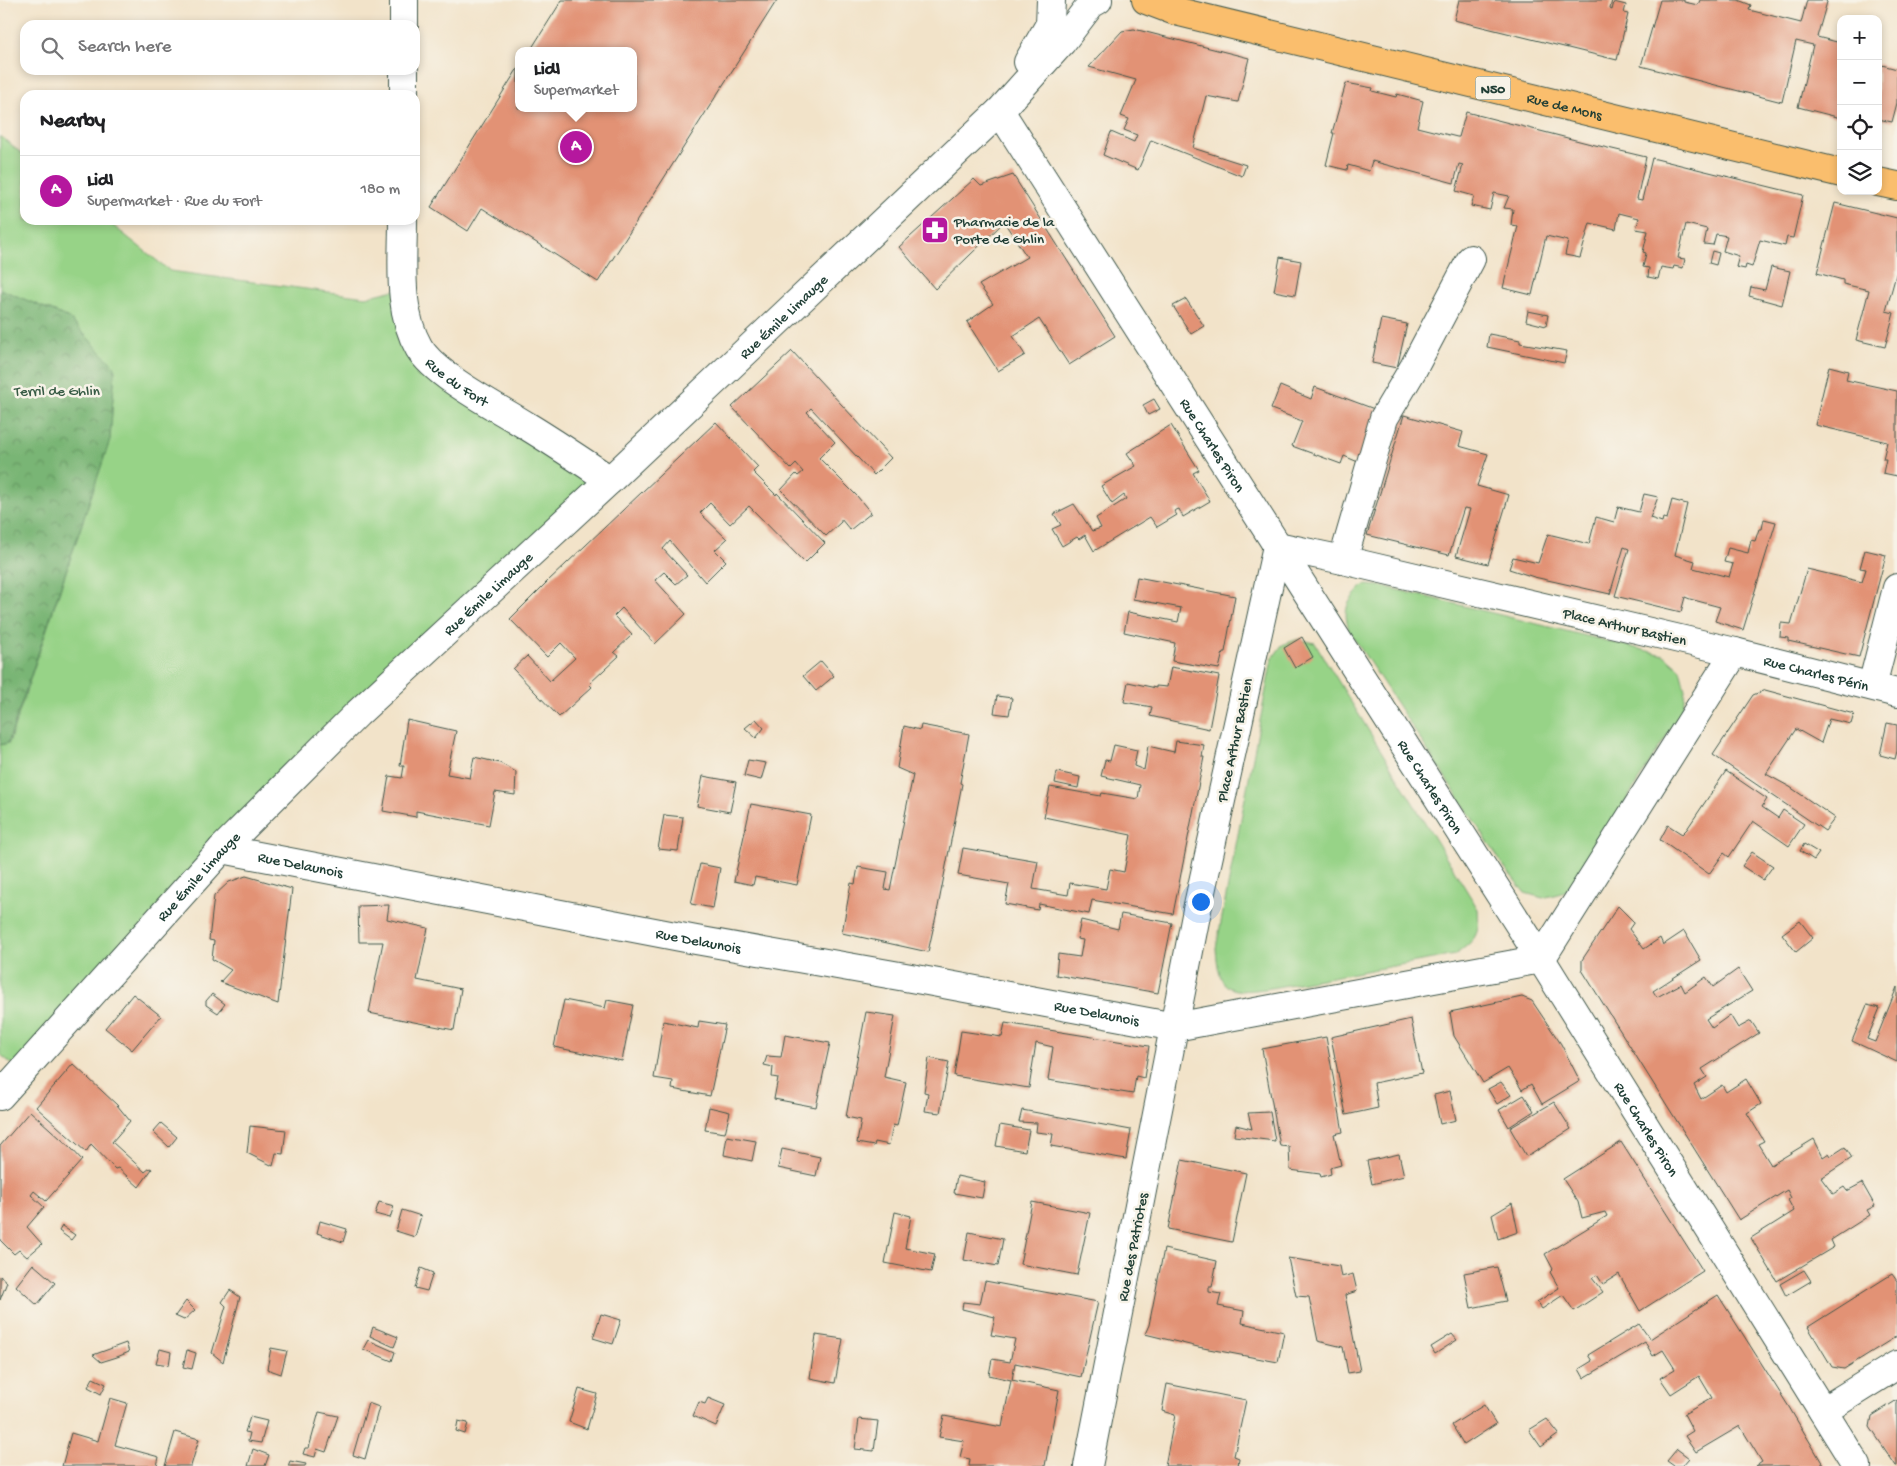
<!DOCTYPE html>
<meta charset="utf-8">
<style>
body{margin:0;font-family:"Gochi Hand",sans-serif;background:#f6f6f6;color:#202124}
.controls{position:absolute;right:15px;top:15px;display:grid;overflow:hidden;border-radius:10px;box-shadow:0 2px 8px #0003}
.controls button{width:45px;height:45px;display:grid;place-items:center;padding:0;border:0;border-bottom:1px solid #e0e0e0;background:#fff;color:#202124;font:25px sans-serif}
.you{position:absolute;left:1200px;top:901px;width:18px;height:18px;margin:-12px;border:4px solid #fff;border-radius:50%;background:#1a73e8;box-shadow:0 0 0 8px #1a73e833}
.badge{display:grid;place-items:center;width:32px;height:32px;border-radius:50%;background:#b5179e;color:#fff;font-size:16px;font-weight:700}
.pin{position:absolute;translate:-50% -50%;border:2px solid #fff;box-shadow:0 1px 5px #0006}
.popup{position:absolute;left:515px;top:47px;width:122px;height:65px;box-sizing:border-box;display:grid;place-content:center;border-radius:10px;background:#fff;filter:drop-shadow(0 1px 4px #0005);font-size:16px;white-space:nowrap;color:#757577}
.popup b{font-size:19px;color:#202124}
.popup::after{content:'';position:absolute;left:50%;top:100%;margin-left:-10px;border:10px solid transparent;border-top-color:#fff}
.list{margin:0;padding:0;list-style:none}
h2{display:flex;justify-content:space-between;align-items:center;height:65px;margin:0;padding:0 20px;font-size:21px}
h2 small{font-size:16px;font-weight:400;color:#757577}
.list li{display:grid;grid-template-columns:32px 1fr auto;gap:15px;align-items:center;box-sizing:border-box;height:70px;padding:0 20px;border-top:1px solid #e0e0e0}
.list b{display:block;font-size:19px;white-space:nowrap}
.list p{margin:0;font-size:16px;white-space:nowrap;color:#757577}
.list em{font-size:16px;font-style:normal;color:#757577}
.icon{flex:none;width:28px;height:28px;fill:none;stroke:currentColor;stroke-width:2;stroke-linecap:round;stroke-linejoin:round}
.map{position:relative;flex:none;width:1897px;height:1466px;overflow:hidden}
.search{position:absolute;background:#fff;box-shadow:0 2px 8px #0003;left:20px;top:20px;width:400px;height:55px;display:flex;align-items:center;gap:12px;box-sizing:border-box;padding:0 18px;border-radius:15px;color:#757577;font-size:19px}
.panel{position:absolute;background:#fff;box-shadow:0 2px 8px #0003;left:20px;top:90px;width:400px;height:135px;border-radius:15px}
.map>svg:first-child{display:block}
</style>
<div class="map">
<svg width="1897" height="1466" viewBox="0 0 1897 1466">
<defs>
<pattern id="forest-crowns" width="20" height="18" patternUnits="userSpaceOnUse" patternTransform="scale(1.25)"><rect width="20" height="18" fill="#79b574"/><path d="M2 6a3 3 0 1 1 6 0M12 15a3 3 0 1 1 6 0" fill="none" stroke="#639460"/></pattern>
</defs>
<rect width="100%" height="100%" fill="#f7f3e8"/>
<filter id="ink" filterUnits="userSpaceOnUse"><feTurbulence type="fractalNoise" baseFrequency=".02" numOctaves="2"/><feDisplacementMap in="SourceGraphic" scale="10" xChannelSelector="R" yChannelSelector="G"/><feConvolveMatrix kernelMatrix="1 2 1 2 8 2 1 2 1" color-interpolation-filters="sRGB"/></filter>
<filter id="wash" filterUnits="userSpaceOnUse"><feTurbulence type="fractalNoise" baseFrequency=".0096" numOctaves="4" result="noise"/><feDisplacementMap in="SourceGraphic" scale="20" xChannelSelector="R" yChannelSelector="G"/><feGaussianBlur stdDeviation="1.12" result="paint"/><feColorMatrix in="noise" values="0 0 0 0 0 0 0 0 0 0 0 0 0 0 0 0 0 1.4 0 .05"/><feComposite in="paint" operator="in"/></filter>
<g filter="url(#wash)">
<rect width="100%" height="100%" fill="#f2e3c9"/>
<path fill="#97d387" stroke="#5b885e" d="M0,136L25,156V220H106L170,271L366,297L403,288L420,348L610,480L357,714L21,1072L0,1054V745L9,743L110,440L115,368L69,318L0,289Z
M1364,585L1382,586L1664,655L1680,669L1685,689L1683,710L1579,875L1565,892L1543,898L1525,893L1505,868L1349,631C1342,606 1348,602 1364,585Z
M1298,639L1315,643L1478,909C1480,936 1476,939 1455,955L1265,989C1225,994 1219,989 1216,948L1272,659L1282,645Z"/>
<path fill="url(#forest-crowns)" stroke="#4c7954" d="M0,289L69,318L115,367L110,440L8,743L0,745Z"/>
<g id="blocks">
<path fill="#e29274" d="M562,0H777L598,282L482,208L468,231L431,207L518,68V108H634V51H530Z
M1459,0H1612L1610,9L1612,10L1614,2L1626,5L1624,13L1628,14L1617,60L1454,20Z
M1660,0H1684V2L1698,5L1700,0H1738L1751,5L1749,10L1801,23L1807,0H1825L1827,2L1817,37L1841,43V118L1798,107L1813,45L1796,41L1782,102L1641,66Z
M1134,29L1249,58L1238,102L1206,96L1193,148L1246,165L1242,176L1151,140L1138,170L1103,155L1111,132L1134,142L1137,135L1124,130L1129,119L1121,116L1136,80L1089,67L1122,31Z
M1878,64L1897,69V103L1892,122L1878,119Z
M1346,83L1373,88L1372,91L1396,97L1397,94L1423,101L1417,127L1457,137H1459L1466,112L1591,144L1646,157L1637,199L1642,200L1652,158L1803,195L1793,238L1787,237L1785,246L1760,240L1752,267L1746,265L1745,269L1736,267L1739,256L1723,251L1727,236L1716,234L1713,245L1704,244L1707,229L1686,224L1678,258L1685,259L1683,268L1674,266L1673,269L1661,267L1658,279L1648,277L1649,268L1643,267L1646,253L1643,252L1648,231L1636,229L1639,218L1619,213L1616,229L1590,223L1580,258L1565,255L1568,241L1546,236L1532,295L1503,288L1518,226L1511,225L1513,209L1504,208L1509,196L1494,193L1490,210L1471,206L1474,196L1456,191L1463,165L1459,164L1454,183L1372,161L1369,171L1348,165L1347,170L1326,165L1334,133H1332Z
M1013,175L1115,336L1069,365L1039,319L1013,336L1025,355L998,371L967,322L993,304L979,285L1027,257L1004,222L935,289L899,247L974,179L981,186Z
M1835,203L1897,218V271L1886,311L1894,313L1885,347L1856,340L1869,290L1843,284V280L1817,273Z
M1712,251L1719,253L1716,265L1709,263Z
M1280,257L1301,261L1295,295L1274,291Z
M1771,267L1790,271L1782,305L1749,296L1751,287L1765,290Z
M1186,299L1204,326L1191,334L1173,306Z
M1528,311L1548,315L1546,326L1526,321Z
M1381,319L1407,324L1397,368L1372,363Z
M1489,334L1520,340V343L1567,351L1564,363L1487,347Z
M792,351L891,458L874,475L811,408L807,412L835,442L819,458L857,496L871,513L850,530L841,519V522L826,536L781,490L796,474L798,476L803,472L796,464L791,469L732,407Z
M1829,366L1848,371L1846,380L1897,391V476L1883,473L1886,459H1883L1887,442L1815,425Z
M1280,386L1311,399L1315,387L1377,410L1358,462L1344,456L1341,464L1292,446L1302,421L1271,409Z
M1154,399L1160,409L1148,415L1143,405Z
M1404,415L1463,432L1459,446L1488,454L1477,486L1509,495L1488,564L1456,556L1470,509L1464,508L1449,555L1367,535Z
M716,422L758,467L753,472L776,495L777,493L825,543L805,563L749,506L730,524L710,503L700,513L727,539L715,550L726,561L705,582L670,541L663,549L687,575L676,584L664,572L655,580L686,614L655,644L622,608L614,616L632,635L614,652L619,656L589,684L592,687L559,717L513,669L527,656L550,681L575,658L561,643L547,657L510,619L548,581Z
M1171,425L1199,470L1193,473L1210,501L1183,517L1179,509L1174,511L1177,515L1157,527L1150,517L1094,551L1085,535L1079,539L1077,537L1062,546L1052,529L1061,525L1054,514L1074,504L1092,531L1101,528L1096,518L1126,499L1124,495L1112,504L1101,486L1136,466L1127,453Z
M1644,494L1658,497L1650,518L1662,522L1663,518L1667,519L1672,500L1687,504L1675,555L1695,561L1693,568L1729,577L1733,564L1724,562L1728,548L1748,553L1751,540L1755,541L1759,529H1762L1764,519L1776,522L1743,630L1715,621L1720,607L1690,599L1685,597L1681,612L1615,596L1629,549L1624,547L1610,594L1534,577L1509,569L1513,557L1538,563L1548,534L1589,544L1596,517L1614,522L1618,507L1639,512Z
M1865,550L1886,555L1859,657L1788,641V638L1780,637L1781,623L1791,624L1807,569L1862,582L1866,569L1860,568Z
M1137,577L1235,596L1225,652H1223L1219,669L1172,661L1175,643L1124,632L1128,612L1178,622L1181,608L1133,599Z
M1302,637L1313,657L1295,668L1284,648Z
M821,661L834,676L816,691L803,676Z
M1171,667L1219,676L1209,729L1150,716L1152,707L1124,702L1128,682L1156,688V686L1167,687Z
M1765,690L1854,714L1851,724L1829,719L1821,743L1796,729L1766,774L1790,787L1835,818L1825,831L1713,755L1753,695Z
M997,696L1012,698L1009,715L994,713Z
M756,719L764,728L756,738L745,728Z
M407,720L456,731L447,774L470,778L474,757L500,763L516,772L515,795L495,792L489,825L416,811V817L383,811L389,776L402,778L404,766H400Z
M1887,723L1897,725V751L1895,759L1880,755Z
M921,725L969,734L960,783L962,784L938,907L928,952L842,933L851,883L855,884L858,867L888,872L885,889L890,890L913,775L897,768L904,726L920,730Z
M1176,741L1204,745L1202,757H1204L1173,914L1092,900L1089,914L1039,904L1038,910L1005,904L1009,884L958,875L963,848L1038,861L1033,889L1068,895L1070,883L1106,889L1110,869L1124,872L1131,835L1044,817L1050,787L1101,796L1102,793L1138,799L1140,785L1101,776L1105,760L1110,761L1114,745L1137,750L1134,766L1144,770L1148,746L1174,752Z
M748,760L766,763L761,780L744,776Z
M1726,771L1767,799L1762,807L1778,818L1783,810L1804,824L1789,846L1753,821L1729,857L1724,853L1709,874L1660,840L1668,825L1682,834L1687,829Z
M1057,772L1080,777L1078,788L1055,783Z
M703,776L736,782L730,812L697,806Z
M751,804L811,815L797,885L755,877L753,885L734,881Z
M664,815L683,817L678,851L658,849Z
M1804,844L1819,853L1814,860L1800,851Z
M1752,852L1773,866L1763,880L1742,866Z
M700,864L720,868L713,908L691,904Z
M246,876L292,889L278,1004L220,982L231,970L212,959L214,941L209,940L214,896L229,882Z
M389,905L387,919L428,928L417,980L461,989L454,1030L369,1013L383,942H359L358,906Z
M1618,906L1634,922L1629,929L1644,949L1660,938L1663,945L1684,931L1701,960L1653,991L1657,997L1681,984L1685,992L1706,977L1713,987L1738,969L1752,991L1706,1019L1712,1028L1730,1015L1738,1028L1751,1021L1759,1033L1702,1069L1707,1077L1694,1085L1701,1099L1722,1085L1726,1092L1746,1079L1761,1104L1747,1113L1764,1141L1758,1144L1771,1165L1814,1139L1823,1157L1829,1153L1831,1156L1845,1147L1852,1158L1821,1178L1833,1194L1844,1187L1847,1191L1862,1183L1875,1206L1867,1210L1870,1215L1831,1240L1834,1247L1777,1281L1751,1238L1794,1211L1788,1200L1791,1198L1787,1190L1739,1220L1582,970V960Z
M1121,914L1172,923L1158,993L1056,975L1058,954L1080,957L1083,940L1077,939L1081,920L1118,929Z
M1800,921L1813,938L1796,952L1782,934Z
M1897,987V1062L1852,1041L1867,1005L1880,1008L1867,1039L1875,1042Z
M133,994L161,1016L132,1050L105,1028Z
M212,994L225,1004L218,1013L206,1005V1001Z
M1522,997L1532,1001L1561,1044L1580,1081L1542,1104L1531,1084L1522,1090L1508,1068L1483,1083L1454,1036L1450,1012Z
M564,1000L605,1008L607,1000L633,1005L622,1061L554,1047Z
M866,1012L895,1016L884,1077L906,1082L897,1126L893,1125L889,1145L875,1142L874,1146L857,1143L861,1120L846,1117Z
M1411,1019L1422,1073L1374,1083L1378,1108L1346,1115L1331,1037Z
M663,1021L698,1028L699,1021L725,1025L710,1096L672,1089L673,1081L654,1078Z
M1005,1023L1149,1046L1144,1078L1136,1076L1133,1094L1048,1080L1053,1047L1036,1043L1029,1088L954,1076L961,1031L1002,1037Z
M785,1035L830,1043L816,1107L774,1099L778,1078L772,1077L773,1067L764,1065L767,1056L781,1057Z
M1326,1037L1343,1132L1334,1134L1341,1165L1330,1168L1331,1174L1321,1177L1320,1174L1290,1170L1289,1147L1280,1146L1262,1049Z
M929,1058L949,1062L940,1113L925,1111L928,1093L924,1092Z
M73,1064L117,1105L130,1121L112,1142L145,1172L150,1168L152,1169L139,1187L118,1168L115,1169L91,1144L86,1152L36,1107Z
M1501,1082L1511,1095L1497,1104L1488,1089Z
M1450,1091L1456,1120L1440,1124L1434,1095Z
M1524,1095L1534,1111L1509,1127L1499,1110Z
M1554,1102L1571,1129L1530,1155L1526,1156L1510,1128Z
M709,1107L730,1112L725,1133L705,1130Z
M1022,1110L1131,1130L1126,1159L1051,1146L1053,1134L1036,1132L1037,1123L1019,1122Z
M30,1111L71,1148L82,1160L46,1201L34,1191L31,1195L44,1207L27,1227L42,1244L27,1257L19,1250L14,1254L0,1240V1146Z
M1270,1112L1275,1141L1234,1136L1236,1125L1252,1129L1248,1113Z
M161,1123L177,1137L169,1147L153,1132Z
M1000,1125L1029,1130L1025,1151L996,1146Z
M250,1126L286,1130L283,1154L276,1153L273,1166L247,1153Z
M727,1136L756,1141L752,1161L724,1155Z
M1621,1142L1703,1271L1640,1311L1619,1274L1603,1284L1597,1275L1592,1278L1603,1292L1574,1311L1563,1295L1542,1309L1537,1302L1559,1288L1550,1272L1553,1269L1545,1254L1607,1216L1605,1212L1582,1218L1578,1202L1563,1179Z
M782,1149L820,1157L816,1176L778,1168Z
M1399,1154L1404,1176L1372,1184L1367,1161Z
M1182,1160L1246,1173L1232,1242L1168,1229Z
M957,1176L985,1182L982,1198L954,1193Z
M379,1202L394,1206L390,1218L375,1214Z
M1032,1202L1090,1213L1077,1275L1020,1264Z
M1512,1203L1518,1232L1498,1239L1492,1215Z
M402,1210L421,1216L415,1237L396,1231Z
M895,1212L911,1216L905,1248L935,1254L931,1272L885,1263Z
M320,1221L347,1229L343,1242L317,1233Z
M62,1226L75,1235L71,1240L59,1231Z
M969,1232L1003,1239L998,1266L964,1260Z
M1164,1249L1217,1261L1212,1287H1209V1292L1221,1294L1218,1306L1244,1311L1242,1323L1284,1332L1278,1362L1198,1347L1145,1334L1149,1325Z
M1288,1258L1339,1266L1341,1277L1353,1274L1357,1291L1345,1295L1360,1371L1348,1373L1343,1347L1318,1341L1309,1297L1296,1296Z
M33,1264L55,1283L37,1305L16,1286Z
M1497,1267L1506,1301L1471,1308L1464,1273Z
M421,1268L433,1273L427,1291L415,1288Z
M1804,1270L1811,1281L1786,1296L1780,1284Z
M1892,1274L1897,1281V1336L1844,1369L1832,1367L1808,1327Z
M0,1276L7,1282L0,1300Z
M985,1281L1098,1302L1081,1377L1015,1363L1012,1380L1059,1390L1045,1466H969L970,1459L960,1457L964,1441L939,1437L944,1416L1002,1427L1011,1380L989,1375L992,1359L1010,1362L1015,1339L991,1335L995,1317L962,1309L963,1302L980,1304Z
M230,1290L240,1297L223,1362L212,1353L226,1306L222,1302Z
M1718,1295L1789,1407L1824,1466H1756L1762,1462L1740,1426L1696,1452L1685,1436L1693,1431L1684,1414L1712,1398L1699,1376L1671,1394L1660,1378L1675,1369L1663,1350L1653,1356L1645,1342L1584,1378L1579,1369L1592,1361L1588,1355L1639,1324L1650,1339Z
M186,1301L195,1310L184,1320L175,1316Z
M601,1314L621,1320L613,1344L593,1338Z
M373,1327L398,1337L394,1347L370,1336Z
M1452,1334L1457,1340L1435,1354L1431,1347Z
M816,1335L843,1339L835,1383L810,1378Z
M368,1340L395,1352L392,1361L363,1349Z
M126,1343L129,1352L117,1357L101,1362L93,1355Z
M271,1348L287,1351L281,1374L267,1369Z
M160,1349L171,1352L169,1365L156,1363Z
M187,1350L196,1353L192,1369L183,1367Z
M93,1378L106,1384L101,1394L88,1387Z
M1167,1384L1246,1400L1234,1456L1239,1458L1238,1466H1165L1175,1415L1162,1411Z
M579,1389L597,1394L587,1429L569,1422Z
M110,1398L127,1403L115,1445L159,1457L157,1466H62L71,1433L98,1441Z
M708,1398L725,1405L716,1426L693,1416L699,1402L705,1404Z
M1897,1400V1466H1896L1870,1427L1872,1416Z
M368,1403L379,1407L365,1459L353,1455Z
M1484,1405L1496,1424L1464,1445L1452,1425Z
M319,1412L338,1416L326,1452L317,1449L315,1457L303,1454L305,1448H309Z
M250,1417L267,1421L261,1443L248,1441L250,1433L245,1432Z
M859,1419L878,1421L874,1451L855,1449Z
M1547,1419L1559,1434L1541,1447L1529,1430Z
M458,1421L468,1423L465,1434L456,1431Z
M175,1432L199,1439L191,1466H165Z
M253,1449L269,1455L265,1466H248Z
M1677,1449L1689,1458L1682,1466H1674L1667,1461Z
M290,1461L306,1464L305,1466H288Z"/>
</g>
</g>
<g filter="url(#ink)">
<use href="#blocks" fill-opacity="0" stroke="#3f564a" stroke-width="1"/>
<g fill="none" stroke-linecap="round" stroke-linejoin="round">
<g stroke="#3f564a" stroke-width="30">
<g id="minor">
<path d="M404,25V0"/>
<path d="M1028,62L1050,24L1051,0"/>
<path d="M404,95V70"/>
<path id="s1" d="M1000,111L1541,959L1857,1466"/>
<path id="s2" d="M403,220C403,261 397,310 419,348C437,377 497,407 527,426C555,443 583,462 610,480"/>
<path d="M1343,560L1384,418L1413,369L1471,259"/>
<path id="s3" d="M1735,652L1897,693"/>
<path d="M1872,686L1897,588"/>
<path id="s4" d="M222,849L696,940L922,980L1175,1027L1541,959L1735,652L1343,560L1277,546L1198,905L1088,1466"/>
<path id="s5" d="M0,1096L222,849L357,714L610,480L1000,111L1062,42L1091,4L1098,0"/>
<path d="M1823,1411L1897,1365"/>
</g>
</g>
<g stroke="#3f564a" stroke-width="30">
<g id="major">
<path id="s6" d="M1146,0L1175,11L1841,173"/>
<path d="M1878,182L1897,186"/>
</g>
</g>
<use href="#minor" stroke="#fff" stroke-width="28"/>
<use href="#major" stroke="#fabe6d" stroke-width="28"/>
</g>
</g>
<defs>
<g id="pharmacy-square" transform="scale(1.4375)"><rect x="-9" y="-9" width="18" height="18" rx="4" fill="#b5179e" stroke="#f7f3e8"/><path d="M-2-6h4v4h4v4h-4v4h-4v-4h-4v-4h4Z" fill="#fff"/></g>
</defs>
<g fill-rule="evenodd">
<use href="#pharmacy-square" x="935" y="230"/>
</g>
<g text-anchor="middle" stroke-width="5" stroke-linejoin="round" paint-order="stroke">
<rect fill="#f7f3e8" stroke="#60746a" stroke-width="1" x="1475.5" y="76.5" width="35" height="23" rx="4"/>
<g font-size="14" font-weight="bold" fill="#1f3d34">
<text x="1493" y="93">N50</text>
</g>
<g font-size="15" fill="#1f3d34" stroke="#f7f3e8">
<text dy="5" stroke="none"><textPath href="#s6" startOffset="432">Rue de Mons</textPath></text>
<text dy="5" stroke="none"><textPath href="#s5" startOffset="1106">Rue Émile Limauge</textPath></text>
<text dy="5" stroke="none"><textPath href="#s2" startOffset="182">Rue du Fort</textPath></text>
<text dy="5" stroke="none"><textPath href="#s1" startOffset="396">Rue Charles Piron</textPath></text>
<text dy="5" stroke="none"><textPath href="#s5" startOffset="701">Rue Émile Limauge</textPath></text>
<text transform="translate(1625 626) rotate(13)" y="5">Place Arthur Bastien</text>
<text dy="5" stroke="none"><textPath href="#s3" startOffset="84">Rue Charles Périn</textPath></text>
<text transform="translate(1234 740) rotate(-78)" y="5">Place Arthur Bastien</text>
<text dy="5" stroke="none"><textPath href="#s1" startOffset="801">Rue Charles Piron</textPath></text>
<text dy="5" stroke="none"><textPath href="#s4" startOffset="80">Rue Delaunois</textPath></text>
<text dy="5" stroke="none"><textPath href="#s5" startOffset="296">Rue Émile Limauge</textPath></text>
<text dy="5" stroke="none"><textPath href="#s4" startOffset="485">Rue Delaunois</textPath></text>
<text dy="5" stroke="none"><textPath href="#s4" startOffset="890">Rue Delaunois</textPath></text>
<text dy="5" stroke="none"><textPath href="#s1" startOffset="1206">Rue Charles Piron</textPath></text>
<text transform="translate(1132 1247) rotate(-79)" y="5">Rue des Patriotes</text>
</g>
<g font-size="15" fill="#1f3d34" stroke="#f7f3e8" text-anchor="start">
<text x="954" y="226">Pharmacie de la<tspan x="954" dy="17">Porte de Ghlin</tspan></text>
</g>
<g font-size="15" fill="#375b45" stroke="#f7f3e8">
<text x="57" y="395">Terril de Ghlin</text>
</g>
</g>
</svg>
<div class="controls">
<button>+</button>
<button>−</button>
<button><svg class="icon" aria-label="locate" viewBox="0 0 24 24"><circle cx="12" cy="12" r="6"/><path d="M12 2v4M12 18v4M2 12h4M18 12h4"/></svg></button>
<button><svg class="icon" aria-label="layers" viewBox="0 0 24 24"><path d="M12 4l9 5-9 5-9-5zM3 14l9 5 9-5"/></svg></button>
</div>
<div class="you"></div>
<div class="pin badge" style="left:576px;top:147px">A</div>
<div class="popup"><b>Lidl</b>Supermarket</div>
<div class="search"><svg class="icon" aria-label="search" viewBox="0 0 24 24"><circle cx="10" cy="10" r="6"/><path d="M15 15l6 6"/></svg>Search here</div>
<section class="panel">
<h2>Nearby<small></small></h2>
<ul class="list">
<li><span class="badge">A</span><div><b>Lidl</b><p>Supermarket · Rue du Fort</p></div><em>180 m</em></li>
</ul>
</section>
</div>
